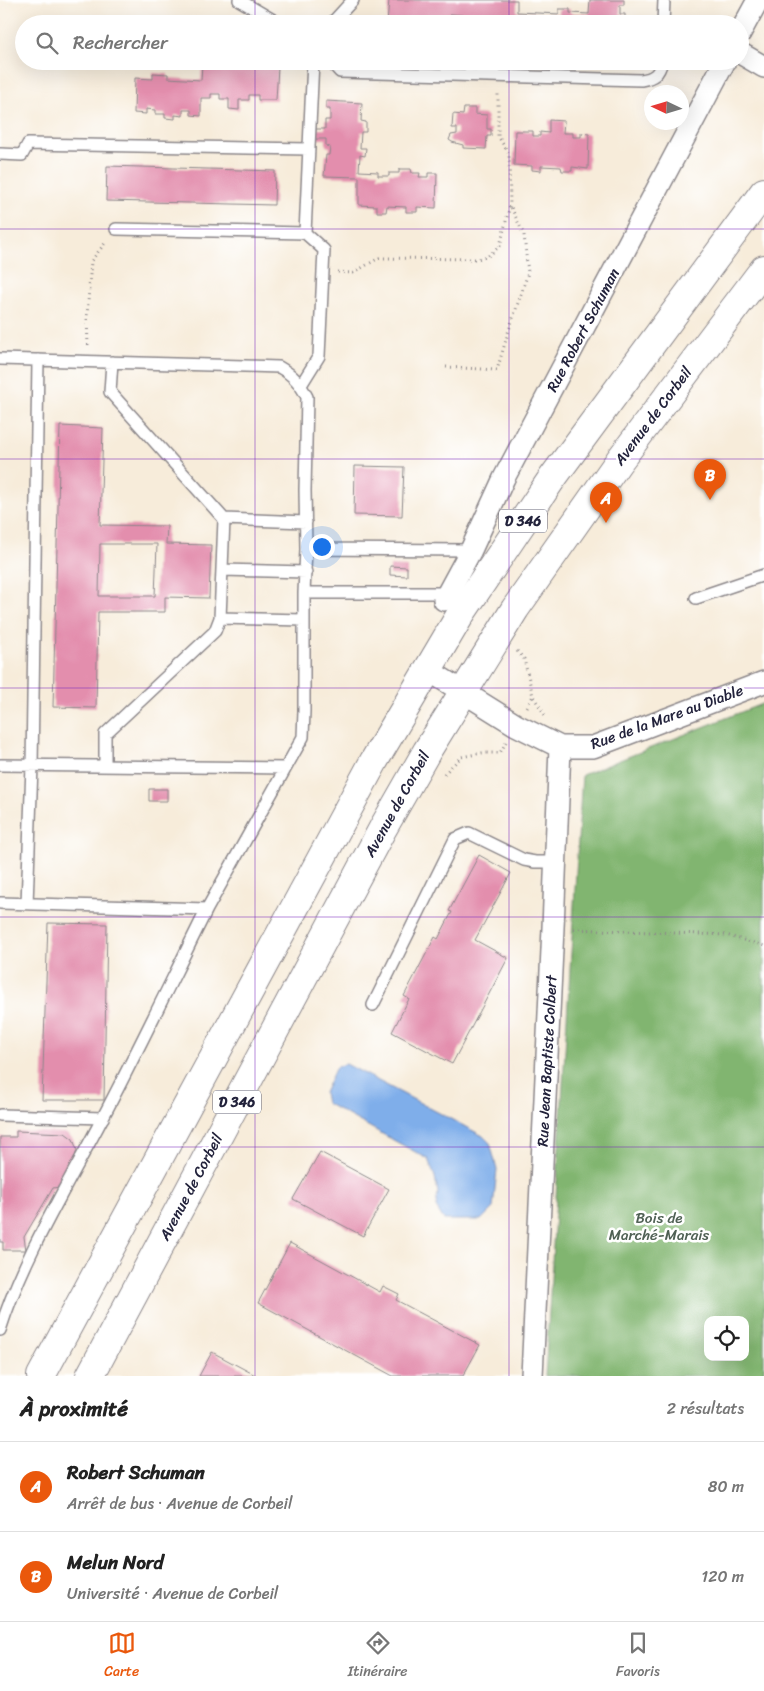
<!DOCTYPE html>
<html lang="fr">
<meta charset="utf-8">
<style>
body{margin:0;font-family:Sriracha,sans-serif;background:#f6f6f6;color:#222}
.controls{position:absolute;right:15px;bottom:15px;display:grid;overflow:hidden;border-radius:10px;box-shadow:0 5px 20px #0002}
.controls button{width:45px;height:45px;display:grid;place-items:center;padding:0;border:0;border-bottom:1px solid #e0e0e0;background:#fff;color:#222;font:25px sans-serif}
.compass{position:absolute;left:644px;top:85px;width:45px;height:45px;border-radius:50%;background:#fff;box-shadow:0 5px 20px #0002;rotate:274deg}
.you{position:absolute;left:321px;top:546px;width:18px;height:18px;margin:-12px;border:4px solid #fff;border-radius:50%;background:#1a73e8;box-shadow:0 0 0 8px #1a73e833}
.badge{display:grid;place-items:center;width:32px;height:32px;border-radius:50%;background:#ea580c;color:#fff;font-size:16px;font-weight:700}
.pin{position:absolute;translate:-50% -41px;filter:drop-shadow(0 1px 2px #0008)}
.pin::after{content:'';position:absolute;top:26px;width:18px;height:15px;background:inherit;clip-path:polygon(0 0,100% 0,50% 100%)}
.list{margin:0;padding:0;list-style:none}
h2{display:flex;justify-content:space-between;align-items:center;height:65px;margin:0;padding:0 20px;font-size:21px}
h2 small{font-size:16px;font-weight:400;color:#767676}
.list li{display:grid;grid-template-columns:32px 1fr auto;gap:15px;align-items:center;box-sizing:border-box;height:90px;padding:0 20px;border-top:1px solid #e0e0e0}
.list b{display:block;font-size:19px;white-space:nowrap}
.list p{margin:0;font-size:16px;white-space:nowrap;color:#767676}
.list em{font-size:16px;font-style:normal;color:#767676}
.icon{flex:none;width:28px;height:28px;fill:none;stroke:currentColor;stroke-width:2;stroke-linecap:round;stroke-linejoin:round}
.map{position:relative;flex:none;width:764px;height:1376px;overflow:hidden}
.search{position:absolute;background:#fff;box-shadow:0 5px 20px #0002;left:15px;right:15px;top:15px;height:55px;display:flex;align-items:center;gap:12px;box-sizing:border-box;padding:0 18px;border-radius:28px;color:#767676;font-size:19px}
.sheet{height:245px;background:#fff}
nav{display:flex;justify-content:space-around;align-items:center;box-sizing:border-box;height:70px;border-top:1px solid #e0e0e0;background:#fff;font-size:14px;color:#767676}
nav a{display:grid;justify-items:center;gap:2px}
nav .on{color:#ea580c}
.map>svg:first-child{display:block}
</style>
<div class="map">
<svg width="764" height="1376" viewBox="0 0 764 1376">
<rect width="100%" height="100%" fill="#fff"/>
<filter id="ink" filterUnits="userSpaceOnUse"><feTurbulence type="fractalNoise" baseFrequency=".02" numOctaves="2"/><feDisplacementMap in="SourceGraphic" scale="10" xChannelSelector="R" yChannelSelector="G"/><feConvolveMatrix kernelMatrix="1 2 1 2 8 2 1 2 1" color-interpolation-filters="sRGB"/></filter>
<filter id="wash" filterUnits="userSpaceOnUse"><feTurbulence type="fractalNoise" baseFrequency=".0096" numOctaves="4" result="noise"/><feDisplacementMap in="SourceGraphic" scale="20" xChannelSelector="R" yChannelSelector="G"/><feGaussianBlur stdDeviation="1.12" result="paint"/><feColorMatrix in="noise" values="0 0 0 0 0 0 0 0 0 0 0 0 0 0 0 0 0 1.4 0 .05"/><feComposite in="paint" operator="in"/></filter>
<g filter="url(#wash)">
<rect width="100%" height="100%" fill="#f7ecda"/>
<path fill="#81b570" stroke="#526c56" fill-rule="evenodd" d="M764,703V1376H545L582,775ZM708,1320H745V1357H708Z"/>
<path fill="#7faeea" stroke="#506892" d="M346,1064L483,1136L490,1143L497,1169L493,1208L481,1220H444L436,1207L438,1193L435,1177L428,1159L326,1103L324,1093L336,1067Z"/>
<g id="blocks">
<path fill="#e38ead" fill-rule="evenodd" d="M389,0H517V12L559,14V9H570V13L589,14L590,0H624V5H620V14H625V22L590,21V24H516L517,21L498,20V16H489V20H482V24H472L473,19H462V15L451,14V24H387Z
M223,61H234L233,65L250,66V61L262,62L261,66L278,67L276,100H258V95H249V100H239V110L229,109V99H220V94H211V98H201V116L191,115V110H183V116L175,115V119L165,118V114H155V110L146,109V114L134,113L135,78L153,79V73L168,74V78L201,80L202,64L223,65Z
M326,101L362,103L361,121L366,122V132H361L360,148H366L365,156L360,155L359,171L378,172V176H389V173H399V169H411L412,173H420L419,177H428V173H437L436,208L417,207V212H406V207L387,206L386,212H377V206L359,205V177L324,176L326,155H329L330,147L326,146V139H315L316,129H325V120H330V109H326Z
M464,108H475V114L487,115V129H491V136H487L486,149L463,148V145L452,142L449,140L451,135L457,134V128H452L453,114L463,115Z
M549,120L564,121L563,133H573V137H581V133L589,134L588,169L572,167V171H562L561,167L541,166V171L532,170V166L514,165L515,131H533V136H540V132L549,133Z
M107,166L275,171L274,205L106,201Z
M60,426L103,428L100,525L167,526L166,544L211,545L209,598L165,597V612H98L96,708L53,707ZM100,544H157L155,596H99Z
M355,466L404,467L402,516L354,515Z
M390,566L407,567V576L390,575Z
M149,789H167V801H149Z
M479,855L511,873L475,940L508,958L452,1064L392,1032L409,999L404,996L435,937L438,939L452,912L449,911Z
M48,923L107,924L104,1100H42Z
M16,1131L65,1133L73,1139L77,1150L75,1157L59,1187L53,1188L24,1237L26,1250H3V1242H0V1137H16Z
M320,1152L389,1189L363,1236L293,1199Z
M290,1243L380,1292L383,1286L399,1294L396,1300L480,1345L463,1376H393L258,1303Z
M212,1352L257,1376H199Z"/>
</g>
</g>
<g filter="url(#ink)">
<use href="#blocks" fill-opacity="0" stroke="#8c878a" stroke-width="1"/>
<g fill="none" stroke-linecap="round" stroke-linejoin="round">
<g stroke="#8c878a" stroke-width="14">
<path id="lane" d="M239,0L280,24
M331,24L353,0
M663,24L664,0
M330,61L340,72L641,80C654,78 659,74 662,61
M0,154L22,155L28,144L309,149
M116,229L305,233L313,61
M0,359L279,367C293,375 300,383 307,397L305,490L306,549L471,550
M112,362L110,392L224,519L306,522
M301,385L319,356L324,250L305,233
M223,570L306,572
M304,593H448
M696,598L764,575
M220,618L224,519
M0,765L285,768
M105,766V734L215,631L220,618L304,620
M0,903L207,909L303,737L304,711V593L306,549
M27,904L32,766L38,360
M373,1005L455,839L469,833L524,860L535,862H555
M0,1115L103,1118
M0,1330C24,1255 66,1188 102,1119C139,1049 172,979 207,909"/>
</g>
<g stroke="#8c878a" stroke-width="24">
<path id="street" d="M740,33L758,0
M740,53L764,67
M444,600L471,550L504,478L725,61
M428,670L516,725L560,747H593L764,682
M532,1376L553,928L560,747"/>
</g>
<g stroke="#8c878a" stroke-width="30">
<path id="primary" d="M41,1376L374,761L462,612L551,480L764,192
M90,1376L383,828L427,751L515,609L619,461L764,269"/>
</g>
<path stroke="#8c878a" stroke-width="3" stroke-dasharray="1 4" stroke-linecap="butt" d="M338,272L353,273L379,258L477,259L487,257L500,246L510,205L509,154L498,136V92
M88,345L87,317L91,261L106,242
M446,367L497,370L508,333L528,273L524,235L510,205
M517,651L524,659L533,696L545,715
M527,707L533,696
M444,774L461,757L482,753H500L506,742
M574,929L726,935L764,946"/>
<use href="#lane" stroke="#fff" stroke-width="11"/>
<use href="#street" stroke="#fff" stroke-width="21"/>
<use href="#primary" stroke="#fff" stroke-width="28"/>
</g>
</g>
<path fill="none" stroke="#7b2cbf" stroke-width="1" stroke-opacity="0.55" d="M255,0V24M509,0V24M255,61V1376M509,61V1376M0,229H764M0,459H764M0,688H764M0,917H764M0,1147H764"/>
<g text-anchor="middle" stroke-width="5" stroke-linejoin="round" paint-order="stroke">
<g fill="#fff" stroke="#646476" stroke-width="1">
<rect x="499" y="509.5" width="48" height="23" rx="4"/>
<rect x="213" y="1090.5" width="48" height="23" rx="4"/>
</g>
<g font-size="14" font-weight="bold" fill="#22223b">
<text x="523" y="526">D 346</text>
<text x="237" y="1107">D 346</text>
</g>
<g font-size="15" fill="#22223b" stroke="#fff">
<text transform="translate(583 330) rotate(-62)" y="5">Rue Robert Schuman</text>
<text transform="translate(653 416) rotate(-53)" y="5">Avenue de Corbeil</text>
<text transform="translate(667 717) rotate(-20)" y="5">Rue de la Mare au Diable</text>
<text transform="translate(397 804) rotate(-61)" y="5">Avenue de Corbeil</text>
<text transform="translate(547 1061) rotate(-87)" y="5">Rue Jean Baptiste Colbert</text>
<text transform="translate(191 1187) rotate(-62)" y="5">Avenue de Corbeil</text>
</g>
<g font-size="15" fill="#4f6054" stroke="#fff">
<text x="659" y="1223">Bois de<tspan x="659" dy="17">Marché-Marais</tspan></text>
</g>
</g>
</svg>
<div class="controls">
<button><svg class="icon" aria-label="locate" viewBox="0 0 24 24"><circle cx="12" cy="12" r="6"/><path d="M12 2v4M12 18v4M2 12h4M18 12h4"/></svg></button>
</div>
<svg class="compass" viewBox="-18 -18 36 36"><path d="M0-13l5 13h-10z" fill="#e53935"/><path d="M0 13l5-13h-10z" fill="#767676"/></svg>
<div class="you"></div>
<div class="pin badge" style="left:606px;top:523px">A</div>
<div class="pin badge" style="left:710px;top:500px">B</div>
<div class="search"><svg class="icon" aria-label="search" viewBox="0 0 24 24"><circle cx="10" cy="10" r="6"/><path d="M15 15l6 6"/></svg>Rechercher</div>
</div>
<section class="sheet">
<h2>À proximité<small>2 résultats</small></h2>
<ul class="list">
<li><span class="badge">A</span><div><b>Robert Schuman</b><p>Arrêt de bus · Avenue de Corbeil</p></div><em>80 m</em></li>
<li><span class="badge">B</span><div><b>Melun Nord</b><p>Université · Avenue de Corbeil</p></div><em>120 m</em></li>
</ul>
</section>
<nav>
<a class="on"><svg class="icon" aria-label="map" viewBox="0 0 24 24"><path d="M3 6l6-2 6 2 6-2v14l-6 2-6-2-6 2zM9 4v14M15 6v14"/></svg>Carte</a>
<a><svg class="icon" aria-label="directions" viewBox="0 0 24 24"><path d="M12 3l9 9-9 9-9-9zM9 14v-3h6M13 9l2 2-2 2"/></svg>Itinéraire</a>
<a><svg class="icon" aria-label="saved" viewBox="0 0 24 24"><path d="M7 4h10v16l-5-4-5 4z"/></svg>Favoris</a>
</nav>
